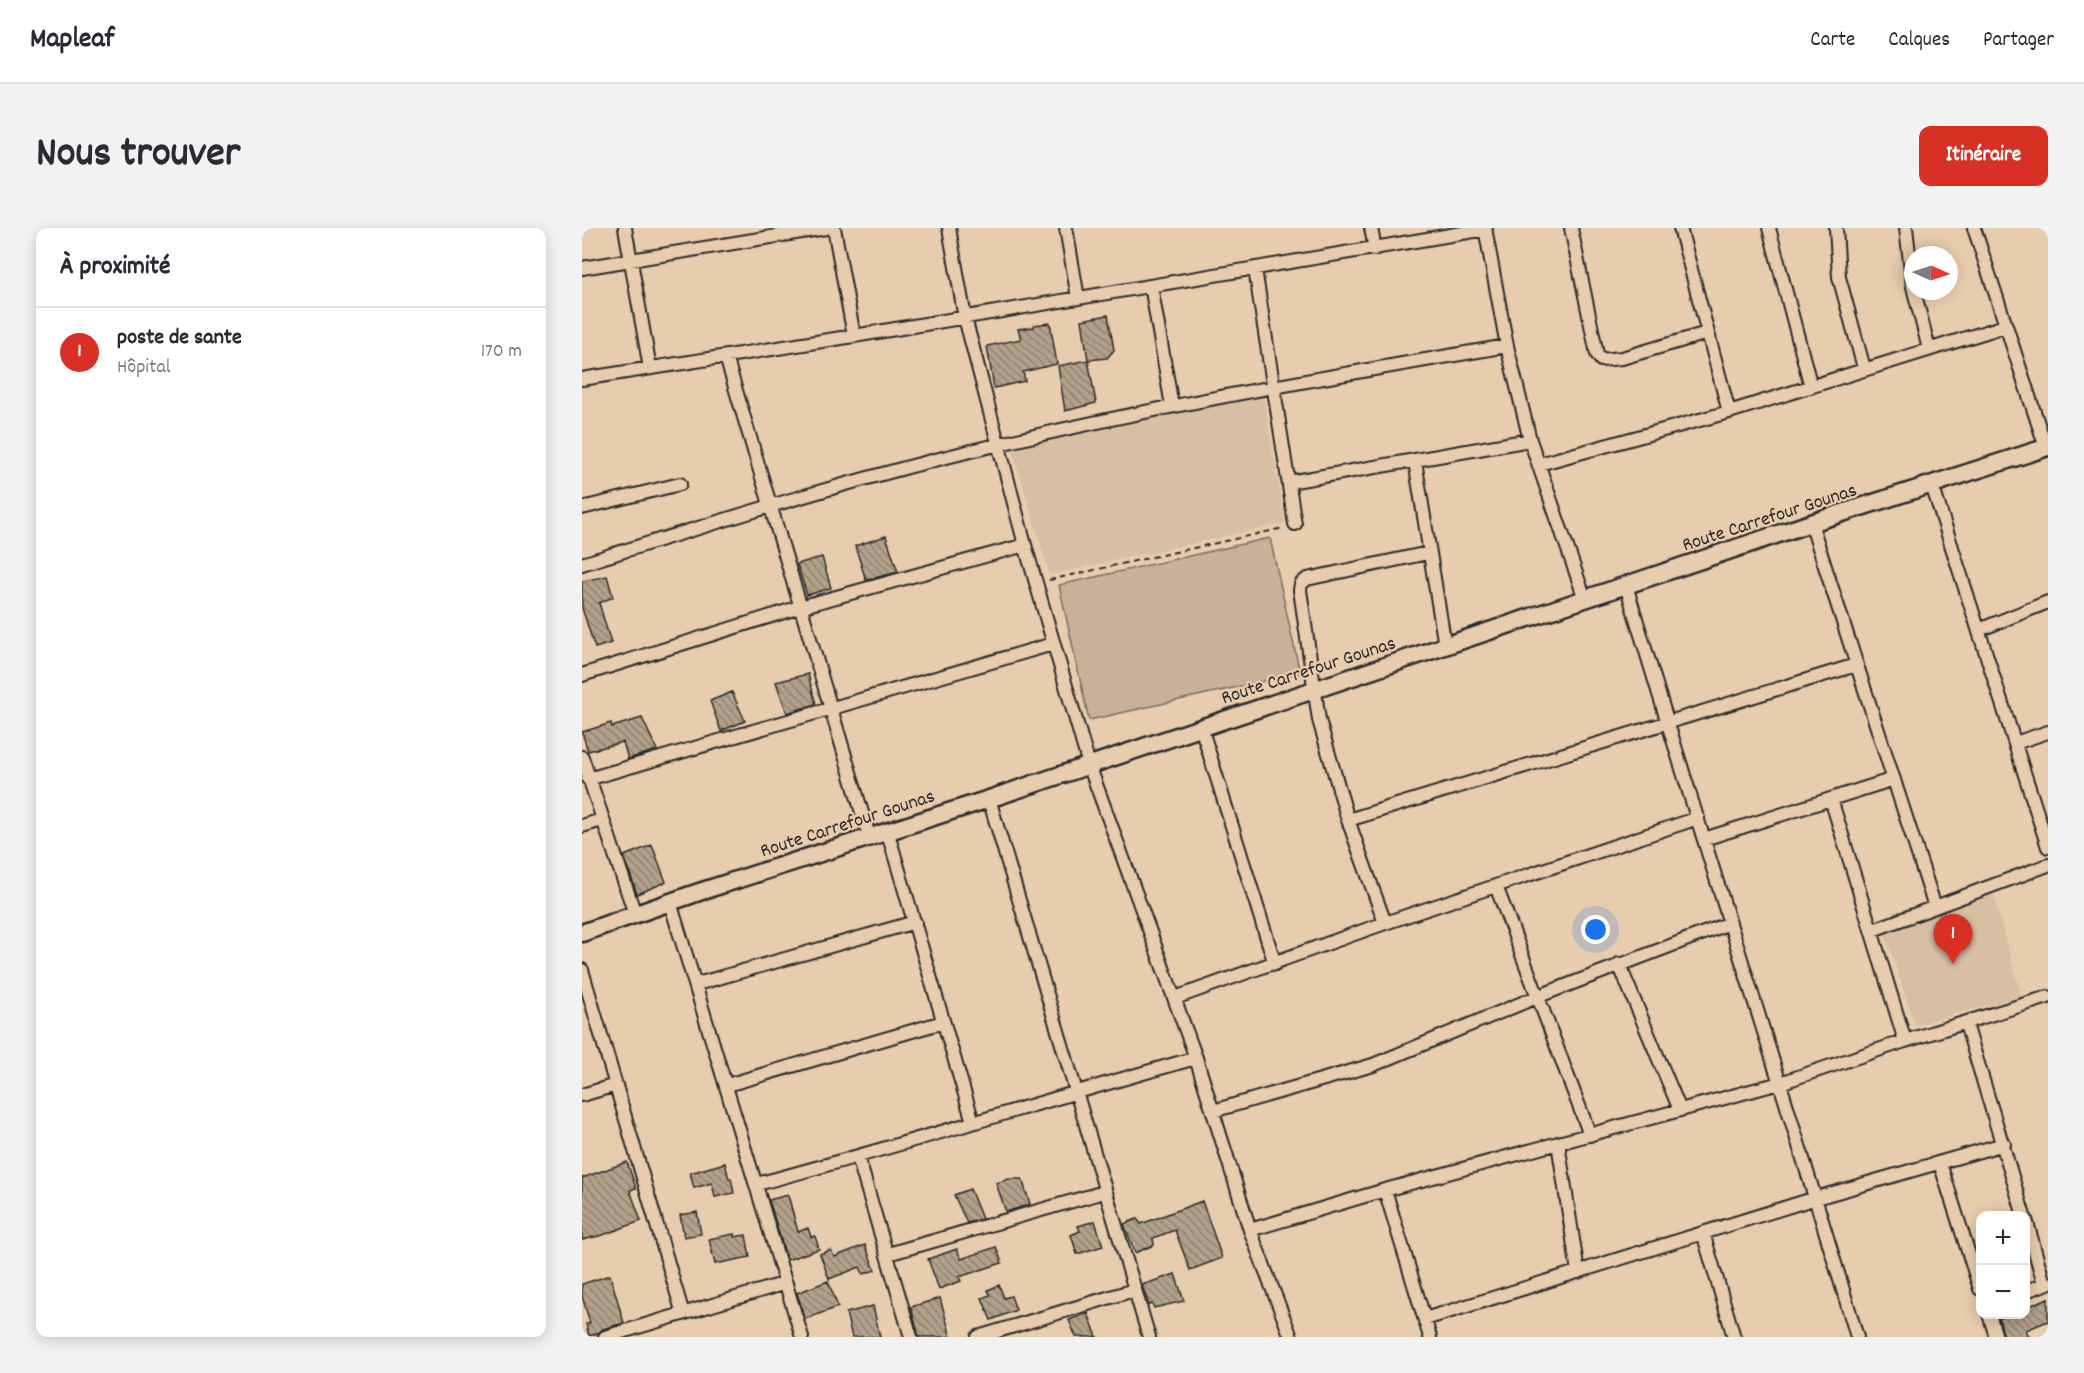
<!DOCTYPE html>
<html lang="fr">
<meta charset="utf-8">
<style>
body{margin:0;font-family:Dekko,sans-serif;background:#f2f2f3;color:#2b2b33}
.controls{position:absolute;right:18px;bottom:18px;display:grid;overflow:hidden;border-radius:12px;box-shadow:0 3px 15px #0003}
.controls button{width:54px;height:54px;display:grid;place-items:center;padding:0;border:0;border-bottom:2px solid #e1e1e2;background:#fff;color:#2b2b33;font:30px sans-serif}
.compass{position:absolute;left:1322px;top:18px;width:54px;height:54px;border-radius:50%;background:#fff;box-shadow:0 3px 15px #0003;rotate:93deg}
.you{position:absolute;left:1014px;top:702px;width:21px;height:21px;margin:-15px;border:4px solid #fff;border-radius:50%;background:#1a73e8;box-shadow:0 0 0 9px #1a73e833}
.badge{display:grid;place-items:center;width:39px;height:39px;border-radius:50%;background:#d93025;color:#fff;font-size:20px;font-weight:700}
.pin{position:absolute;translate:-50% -50px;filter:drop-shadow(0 2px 3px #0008)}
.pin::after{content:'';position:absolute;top:32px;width:21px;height:18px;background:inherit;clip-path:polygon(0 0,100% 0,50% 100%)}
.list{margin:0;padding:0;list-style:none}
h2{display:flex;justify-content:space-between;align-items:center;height:78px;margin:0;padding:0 24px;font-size:26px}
h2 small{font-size:20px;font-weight:400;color:#7c7c81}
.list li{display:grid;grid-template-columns:39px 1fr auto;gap:18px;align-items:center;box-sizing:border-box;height:90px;padding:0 24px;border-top:2px solid #e1e1e2}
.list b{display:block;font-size:22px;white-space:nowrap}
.list p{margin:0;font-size:20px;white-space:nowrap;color:#7c7c81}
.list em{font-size:20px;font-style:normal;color:#7c7c81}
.map{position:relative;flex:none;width:1466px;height:1109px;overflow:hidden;border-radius:12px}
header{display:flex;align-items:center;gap:36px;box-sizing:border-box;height:84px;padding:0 30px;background:#fff;border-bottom:2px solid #e1e1e2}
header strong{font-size:28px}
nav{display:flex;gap:33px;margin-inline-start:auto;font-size:21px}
.intro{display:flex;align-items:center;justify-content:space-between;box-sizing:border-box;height:144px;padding:0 36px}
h1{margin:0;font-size:42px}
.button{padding:15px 27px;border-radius:12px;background:#d93025;color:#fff;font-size:21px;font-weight:700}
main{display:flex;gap:36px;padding:0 36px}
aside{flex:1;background:#fff;border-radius:12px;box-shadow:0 3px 15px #0003}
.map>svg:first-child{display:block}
</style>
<header>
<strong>Mapleaf</strong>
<nav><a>Carte</a><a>Calques</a><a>Partager</a></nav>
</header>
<div class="intro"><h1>Nous trouver</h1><a class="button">Itinéraire</a></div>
<main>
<aside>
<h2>À proximité<small></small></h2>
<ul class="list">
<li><span class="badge">1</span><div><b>poste de sante</b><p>Hôpital</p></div><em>170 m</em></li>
</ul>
</aside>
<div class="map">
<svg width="1466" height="1109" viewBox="0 0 1466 1109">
<defs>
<pattern id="building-back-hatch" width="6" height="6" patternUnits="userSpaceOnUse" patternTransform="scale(1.5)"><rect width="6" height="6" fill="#b2a08a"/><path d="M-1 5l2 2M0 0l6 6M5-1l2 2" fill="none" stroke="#918371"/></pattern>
</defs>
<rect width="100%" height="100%" fill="#e7ccae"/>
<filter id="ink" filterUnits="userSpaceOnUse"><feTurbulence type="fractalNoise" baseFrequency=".0167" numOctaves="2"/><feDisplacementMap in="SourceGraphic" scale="12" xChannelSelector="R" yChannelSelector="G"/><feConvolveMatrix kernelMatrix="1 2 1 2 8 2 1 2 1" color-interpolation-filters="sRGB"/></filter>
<g filter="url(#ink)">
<path fill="#d7bfa3" d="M681,167L703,295L468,347L430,221Z
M1411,665L1439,768L1333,797L1302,704Z"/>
<path fill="#c8b199" stroke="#7a6e62" stroke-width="1.5" d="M688,310L718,445L507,492L477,357Z"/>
<path fill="url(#building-back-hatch)" stroke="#2b2b2b" stroke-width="1.5" d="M526,87L532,122L525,130L506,132L500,92Z
M468,95L475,136L441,144L443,153L412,160L405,118L439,111L436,101L452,99V97Z
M506,132L514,175L483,183L476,138Z
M304,308L316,344L284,352L273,318Z
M240,329L249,360L225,367L215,336Z
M25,348L31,369L17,375L29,415L13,420L0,380V353Z
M226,446L234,476L205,485L194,454Z
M150,464L163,493L139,503L128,473Z
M60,490L75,522L46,531L41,514L6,523L0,504L29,495L30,499Z
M70,617L84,654L55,666L42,628Z
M45,934L54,960L48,962L59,993L21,1007L0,1012V950Z
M143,935L147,951L149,950L152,965L133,969L130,955L112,960L108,945Z
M427,951H440L448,976L424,984L414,955Z
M388,961L400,991L385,995L372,967Z
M206,967L216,1004L226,1000L229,1009L233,1008L237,1021L205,1032L187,972Z
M620,973L640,1030L608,1042L593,1002L571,1010L572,1017L553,1025L542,996L555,991L559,996Z
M115,984L119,1006L102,1009L98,987Z
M513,993L521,1018L495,1026L489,1007L498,1003L496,998Z
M152,1006V1009L164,1007L168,1029L133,1036L127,1011Z
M283,1017L293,1042L281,1046L278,1039L247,1051L238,1026L249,1022L252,1029Z
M414,1019L420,1035L377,1049L379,1053L357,1061L346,1031L375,1021L379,1031Z
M593,1046L602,1073L572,1080L570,1076L567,1077L560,1057Z
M28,1047L42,1095L21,1101L16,1105L7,1108L4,1096L8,1095L0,1068V1056Z
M246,1053L256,1079L223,1091L215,1065Z
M417,1057L422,1070L429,1068L434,1082L409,1092L400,1070L408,1067L406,1062Z
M358,1070L369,1109H337L329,1079Z
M1466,1070V1093L1444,1102L1447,1109H1422L1417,1091L1427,1086H1443V1080Z
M291,1078L298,1109H270L264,1085Z
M506,1085L515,1109H494L487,1092Z"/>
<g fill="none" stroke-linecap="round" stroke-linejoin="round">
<g stroke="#2b2b2b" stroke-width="16">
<path id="street" d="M43,0L68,140
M252,0L272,108
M367,0L383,90L443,317L507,537L614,830L668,1002L709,1109
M484,0L496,70
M789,0L793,21
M903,0L925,118L948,212L1003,371
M989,0L1015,126L1019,132L1040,130L1125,105
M1098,0L1147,184
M1187,0L1229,159
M1254,0L1257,49L1282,140
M1324,0L1331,59
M1392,0L1464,220
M0,40L244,0
M673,41L713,296
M569,58L590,178
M1332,63L1347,121
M144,129L287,608
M0,151L272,108L904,1
M833,233L863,418
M957,236L1147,184L1423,98
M707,254L948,212
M1350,257L1466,619
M0,280L98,256
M1229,295L1353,679
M0,336C138,293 277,249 418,216C586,176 755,147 925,118
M1044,357C1119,609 1201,858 1275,1109
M1397,402L1466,374
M0,447L218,379L443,317
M619,499L693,736
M1433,515L1466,504
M0,529L53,686
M6,551L471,416
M407,571L567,1109
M1249,571L1323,813
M766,592L1274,437
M0,598L20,592
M305,602L391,894
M1122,611L1312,551
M914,658L1008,907
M88,674L220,1109
M803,695L766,592L737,492L718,362L719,356L725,351L846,325
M1291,702L1466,637
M1037,736L1098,882
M0,742L101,1086
M115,756L333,694
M593,770L803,695L1116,590
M1384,796L1442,988
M145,857L361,794
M0,867L34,857
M631,883L791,837L957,768L1148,695
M976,915L996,1044
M276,929L329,1109
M1358,935L1398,1061
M175,956C322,917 467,871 614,830
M803,962L848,1109
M1444,991L1462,1056
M668,1002L803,962L1198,855L1323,813L1466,769
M1121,1005L1152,1109
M306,1026L522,964
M1444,1063L1466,1055
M1407,1086L1414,1109
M843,1091L1234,970L1422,916
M23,1109L204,1055
M396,1109L552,1062"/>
</g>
<g stroke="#2b2b2b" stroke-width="21">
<path id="secondary" d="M0,705L117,664L407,571L1229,295L1466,219"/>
</g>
<path stroke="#2b2b2b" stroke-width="2" stroke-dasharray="6 4.5" stroke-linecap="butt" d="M467,352L702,300"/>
<use href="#street" stroke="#e7ccae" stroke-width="12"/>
<use href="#secondary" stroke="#e7ccae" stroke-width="16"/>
</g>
</g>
<g text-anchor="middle" stroke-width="4.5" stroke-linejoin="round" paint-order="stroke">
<g font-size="20" fill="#2b2b2b" stroke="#e7ccae">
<text transform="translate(1187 288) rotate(-18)" y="7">Route Carrefour Gounas</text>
<text transform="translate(726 441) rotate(-18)" y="7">Route Carrefour Gounas</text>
<text transform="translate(265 594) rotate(-18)" y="7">Route Carrefour Gounas</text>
</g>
</g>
</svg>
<div class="controls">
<button>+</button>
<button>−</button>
</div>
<svg class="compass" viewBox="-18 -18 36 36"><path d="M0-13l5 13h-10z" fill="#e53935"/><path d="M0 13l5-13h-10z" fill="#7c7c81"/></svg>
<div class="you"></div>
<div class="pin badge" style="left:1371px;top:736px">1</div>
</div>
</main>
